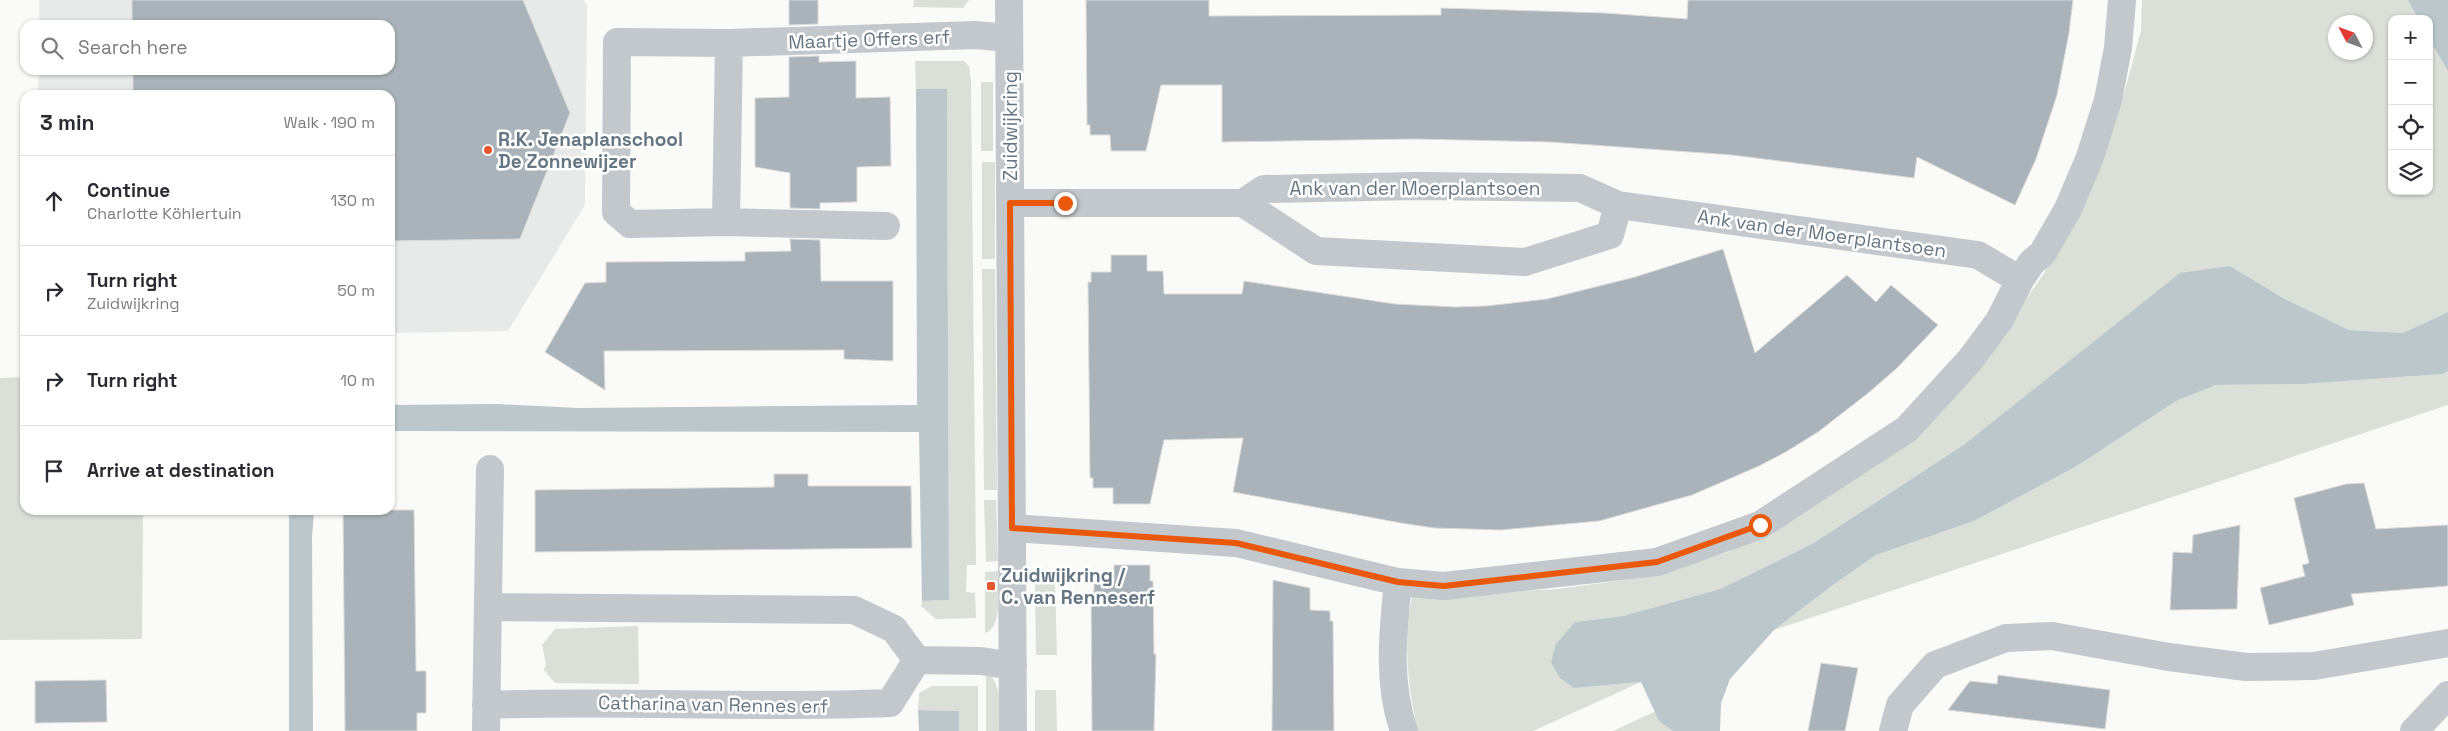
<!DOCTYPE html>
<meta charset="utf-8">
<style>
body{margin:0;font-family:"Space Grotesk",sans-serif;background:#f2f2f3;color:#2b2b33}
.controls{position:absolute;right:15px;top:15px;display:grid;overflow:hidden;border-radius:10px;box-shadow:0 1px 4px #0004}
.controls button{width:45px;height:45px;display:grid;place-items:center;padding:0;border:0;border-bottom:1px solid #e1e1e2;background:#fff;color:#2b2b33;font:25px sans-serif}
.compass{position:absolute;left:2328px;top:15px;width:45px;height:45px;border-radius:50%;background:#fff;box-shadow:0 1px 4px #0004;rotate:311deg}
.stop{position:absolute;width:15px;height:15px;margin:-11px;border:4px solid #ea580c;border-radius:50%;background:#fff}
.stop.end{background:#ea580c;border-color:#fff;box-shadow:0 1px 5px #0008}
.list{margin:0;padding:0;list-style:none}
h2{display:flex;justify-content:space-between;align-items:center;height:65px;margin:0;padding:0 20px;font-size:21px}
h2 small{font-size:16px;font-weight:400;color:#7c7c81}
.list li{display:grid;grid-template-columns:32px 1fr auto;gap:15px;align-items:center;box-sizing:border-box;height:90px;padding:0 20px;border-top:1px solid #e1e1e2}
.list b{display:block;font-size:19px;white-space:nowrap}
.list p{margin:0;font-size:16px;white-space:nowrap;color:#7c7c81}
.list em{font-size:16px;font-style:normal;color:#7c7c81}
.icon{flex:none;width:28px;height:28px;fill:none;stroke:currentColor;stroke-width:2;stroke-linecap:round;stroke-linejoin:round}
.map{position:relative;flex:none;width:2448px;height:731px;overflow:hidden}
.search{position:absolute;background:#fff;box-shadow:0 1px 4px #0004;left:20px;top:20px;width:375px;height:55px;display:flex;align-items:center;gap:12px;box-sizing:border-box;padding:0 18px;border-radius:15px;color:#7c7c81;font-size:19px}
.panel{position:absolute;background:#fff;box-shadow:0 1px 4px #0004;left:20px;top:90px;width:375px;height:425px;border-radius:15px}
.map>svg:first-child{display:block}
</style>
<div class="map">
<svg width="2448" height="731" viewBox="0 0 2448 731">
<rect width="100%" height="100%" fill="#fafaf8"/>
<path fill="#e8e9e9" d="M39,0H584L587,6L585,205L508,331L390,333V95H38L39,70H390V25H39Z"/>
<path fill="#dadfd7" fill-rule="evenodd" d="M914,0H969L963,8L913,7Z
M2142,0H2408L2418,19H2392V191H2429V39L2448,71V312L2403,333L2349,330L2283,298L2230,266L1965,444L1812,544L1720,589L1623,616L1575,622L1574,688L1641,682L1533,731H1418C1407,685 1403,638 1413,591L1442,596L1557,589L1639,578L1726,553L1804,512L2018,310L2043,275L2087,193L2123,97L2141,31ZM2336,22H2366V52H2336Z
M915,61H964L969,66L971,81L976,565H967L966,592L975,593L976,618L936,619L921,606L922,601L949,600L947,90L916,89Z
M981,82H993V151H981Z
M982,162H995V259H982Z
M982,269H995L997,490H984Z
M2448,371V405L1774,630L1833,585L1876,555L1974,521L2077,466L2176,401L2216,385L2303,384L2443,374Z
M25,377V510H143L142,639L0,640V378Z
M984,500H996L998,561L986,562Z
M998,571C998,586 1003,629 985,633V572Z
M1055,583L1057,655H1036L1035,584Z
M638,626L639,684L555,683L544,670L546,664L542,645L555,629Z
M986,673L990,674C1003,690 999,711 1000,731H986Z
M932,686H978V731H959V711L918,710L919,693Z
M1035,690H1056L1057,731H1035Z
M1656,711L1660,721L1673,731H1613Z"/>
<path fill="#bbc7cb" d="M2408,0H2448V71L2429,39V19H2418Z
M916,89H947L949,600L922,601L919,432L390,431V405L496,404L578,408L917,405Z
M2230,266L2283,298L2349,330L2403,333L2448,312V371L2443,374L2303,384L2216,385L2176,401L2077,466L1974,521L1876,555L1833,585L1774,630L1730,679L1721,703L1720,731H1673L1659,721L1641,682L1574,688L1560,678L1551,662L1556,644L1575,622L1623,616L1720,589L1812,544L1965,444L2180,273Z
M289,510H314L312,538L313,731H289Z
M918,710L959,711V731H919Z"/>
<path fill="#aab3b9" stroke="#dcdcda" d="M132,0H523L570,113L520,239L390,241V95H133V70H390V25H132Z
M789,0H818V24L789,25Z
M1086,0H1209V16L1441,15V8L1605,13L1687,19L1688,0H2073L2069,33L2057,95L2036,159L2015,205L1917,157L1914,178L1732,155L1550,142L1415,139L1222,142V85H1161L1146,151H1111L1110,135H1090V125H1087Z
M819,56V62L856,61V98L890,97L891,166L857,167V202L820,203V209L790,208V173L755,167V98L789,97V57Z
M790,239L820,240L821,281H893V361L844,359V350L604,351L605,390L545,352L585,283L606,282V262L745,261V252L791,251Z
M1723,249L1755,353L1847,275L1876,302L1891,285L1938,325L1896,369L1867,394L1818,432L1784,453L1759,466L1692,495L1599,521L1501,530L1434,528L1401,523L1233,492L1243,438L1164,440L1150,504H1113V488H1093V478H1090L1088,282H1091V272H1111V255H1147V271H1163L1164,294H1242L1244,281L1395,304L1456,307L1486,306L1547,299L1635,277Z
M774,474H808V486H911L912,548L535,552V490L774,487Z
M2364,483L2376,529L2448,525V586L2351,594L2354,605L2269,625L2260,588L2305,576L2302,565L2309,563L2294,498L2346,484Z
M343,510H414L416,671H426V713H417V731H345Z
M2240,525L2237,609L2170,610L2173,552L2192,553L2193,535Z
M1114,565H1150V581H1153L1154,654H1156L1154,731H1092L1091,592H1094V582L1114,581Z
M1273,580L1310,588V610L1330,611V621H1333L1334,731H1272Z
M1821,663L1858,668L1845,731H1808Z
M1998,675L2110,690L2105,729L1948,710L1970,681L1997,684Z
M106,680L107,722L35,723V681Z"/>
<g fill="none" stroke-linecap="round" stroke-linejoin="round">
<path stroke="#c3c8cc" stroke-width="28" d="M1009,0L1013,731
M1010,203H1243L1316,251L1525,262L1610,235L1618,205
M1243,203L1264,189L1418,186L1580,188L1618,205L1978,255L2020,280
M726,222L729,43
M886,226L726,222L630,224L616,212L617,42L729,43L975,35L1009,38
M1012,528L1236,543L1398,582L1444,586L1657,562L1760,525L1907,429L1970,360L1999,321L2020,280L2032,262L2042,254L2068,209L2090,157L2108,100L2118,48L2122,0
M1398,582C1393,632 1387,682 1404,731
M490,607L854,610L894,629L917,660
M917,660L981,661L1013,666
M486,705C621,700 755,709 890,703L917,660
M486,731L490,469
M1893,731L1900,705L1935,665L2006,638L2052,636L2169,657L2246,667L2314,666L2448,643
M2414,731L2448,695"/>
</g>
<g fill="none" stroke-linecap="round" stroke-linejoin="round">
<path stroke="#ea580c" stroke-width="6" d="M1065,203H1010L1012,528L1236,543L1398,582L1444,586L1657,562L1760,525"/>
</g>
<g fill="#e4572e" stroke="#fff" stroke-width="2">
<circle cx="488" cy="150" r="5"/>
<rect x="986" y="581" width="10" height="10" rx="2.5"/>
</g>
<g text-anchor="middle" stroke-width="5" stroke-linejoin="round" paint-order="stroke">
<g font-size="19" fill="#657683" stroke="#fff">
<text transform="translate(869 39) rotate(-2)" y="7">Maartje Offers erf</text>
<text transform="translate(1010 126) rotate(-90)" y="7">Zuidwijkring</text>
<text x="1415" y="195">Ank van der Moerplantsoen</text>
<text transform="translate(1822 233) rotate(8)" y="7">Ank van der Moerplantsoen</text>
<text transform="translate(713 704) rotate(1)" y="7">Catharina van Rennes erf</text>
</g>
<g font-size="19" font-weight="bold" fill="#657683" stroke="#fff" text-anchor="start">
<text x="498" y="146">R.K. Jenaplanschool<tspan x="498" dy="22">De Zonnewijzer</tspan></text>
<text x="1001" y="582">Zuidwijkring /<tspan x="1001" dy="22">C. van Renneserf</tspan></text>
</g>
</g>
</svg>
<div class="controls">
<button>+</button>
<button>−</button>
<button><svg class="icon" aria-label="locate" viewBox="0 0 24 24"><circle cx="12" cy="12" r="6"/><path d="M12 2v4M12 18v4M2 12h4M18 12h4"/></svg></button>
<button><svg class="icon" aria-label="layers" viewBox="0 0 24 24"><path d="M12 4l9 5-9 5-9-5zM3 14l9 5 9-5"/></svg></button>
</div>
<svg class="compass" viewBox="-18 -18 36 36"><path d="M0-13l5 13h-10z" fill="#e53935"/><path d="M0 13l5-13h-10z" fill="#7c7c81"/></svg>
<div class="stop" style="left:1760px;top:525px"></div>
<div class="stop end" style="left:1065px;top:203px"></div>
<div class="search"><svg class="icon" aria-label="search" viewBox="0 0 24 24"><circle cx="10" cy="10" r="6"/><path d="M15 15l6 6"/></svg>Search here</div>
<section class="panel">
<h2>3 min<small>Walk · 190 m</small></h2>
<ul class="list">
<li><svg class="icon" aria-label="ahead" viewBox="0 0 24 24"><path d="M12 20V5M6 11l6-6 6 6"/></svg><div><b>Continue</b><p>Charlotte Köhlertuin</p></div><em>130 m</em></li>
<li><svg class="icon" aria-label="right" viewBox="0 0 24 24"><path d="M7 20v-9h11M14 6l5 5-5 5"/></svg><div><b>Turn right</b><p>Zuidwijkring</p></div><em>50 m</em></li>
<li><svg class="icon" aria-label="right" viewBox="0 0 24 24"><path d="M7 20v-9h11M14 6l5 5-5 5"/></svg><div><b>Turn right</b></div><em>10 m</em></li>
<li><svg class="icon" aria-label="arrive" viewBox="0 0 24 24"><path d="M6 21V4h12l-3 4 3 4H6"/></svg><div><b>Arrive at destination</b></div></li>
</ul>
</section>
</div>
